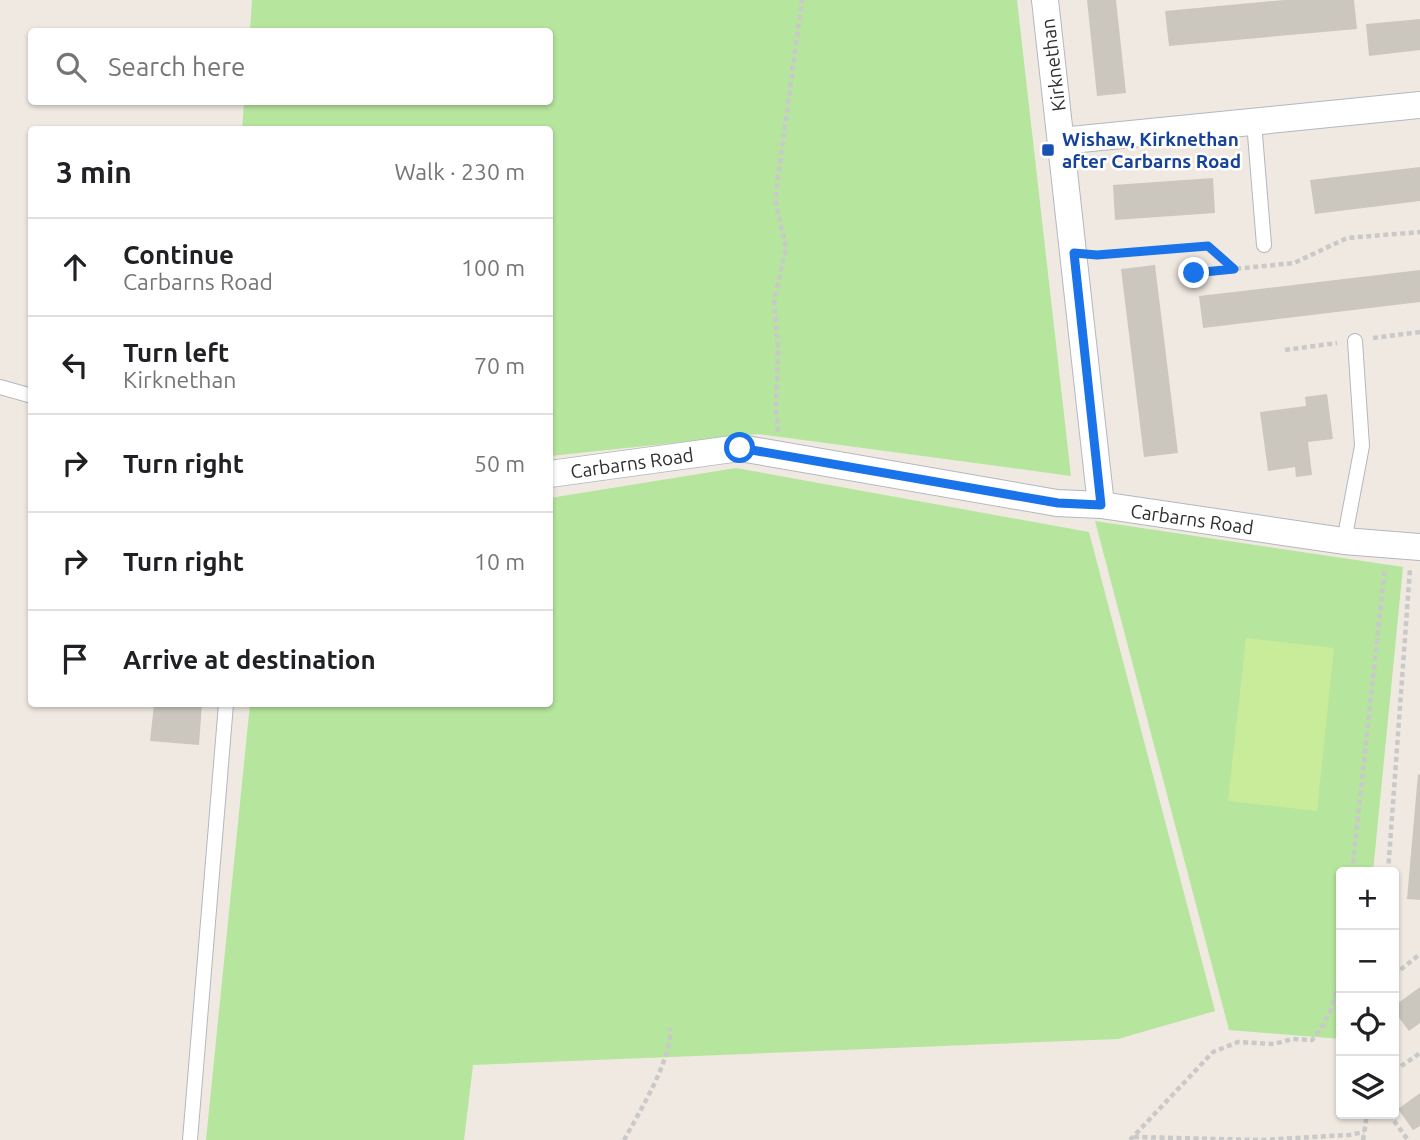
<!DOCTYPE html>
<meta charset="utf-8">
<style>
body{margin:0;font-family:Ubuntu,sans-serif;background:#f6f6f6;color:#202124}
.controls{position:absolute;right:21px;bottom:21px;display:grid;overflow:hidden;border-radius:7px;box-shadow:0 2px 5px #0004}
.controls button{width:63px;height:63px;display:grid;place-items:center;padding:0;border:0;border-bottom:2px solid #e0e0e0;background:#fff;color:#202124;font:35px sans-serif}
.stop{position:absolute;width:21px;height:21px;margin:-16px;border:5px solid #1a73e8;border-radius:50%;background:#fff}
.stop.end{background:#1a73e8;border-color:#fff;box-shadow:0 2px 7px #0008}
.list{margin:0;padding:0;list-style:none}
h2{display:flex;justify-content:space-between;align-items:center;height:91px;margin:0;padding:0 28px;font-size:30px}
h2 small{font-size:23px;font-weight:400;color:#757577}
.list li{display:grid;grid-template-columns:46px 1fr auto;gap:21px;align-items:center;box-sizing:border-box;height:98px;padding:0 28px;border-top:2px solid #e0e0e0}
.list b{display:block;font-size:26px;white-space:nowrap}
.list p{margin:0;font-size:23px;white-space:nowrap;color:#757577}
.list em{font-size:23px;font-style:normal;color:#757577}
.icon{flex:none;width:38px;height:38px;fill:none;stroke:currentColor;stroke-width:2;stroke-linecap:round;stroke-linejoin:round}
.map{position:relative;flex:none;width:1420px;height:1140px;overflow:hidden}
.search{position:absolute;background:#fff;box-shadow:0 2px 5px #0004;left:28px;top:28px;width:525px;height:77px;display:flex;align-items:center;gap:18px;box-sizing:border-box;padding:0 24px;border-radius:7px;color:#757577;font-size:26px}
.panel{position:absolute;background:#fff;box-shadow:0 2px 5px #0004;left:28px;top:126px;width:525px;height:581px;border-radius:7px}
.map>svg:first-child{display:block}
</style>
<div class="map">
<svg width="1420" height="1140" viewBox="0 0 1420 1140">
<rect width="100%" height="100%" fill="#efe9e1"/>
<path fill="#b6e59e" d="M252,0H1017L1071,476L759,434L550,456V130H242L244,102H550V32L250,31Z
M736,468L1089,532L1215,1011L1118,1039L473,1065L464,1140H206L250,704H550V498Z
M1095,521L1403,567L1373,872H1341V1039L1229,1030Z"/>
<path fill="#c9ec9a" d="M1246,638L1334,648L1317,811L1228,801Z"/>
<path fill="#cbc7bf" d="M1087,0H1116L1126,93L1097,96Z
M1284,0H1354L1357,29L1169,46L1165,11Z
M1420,19V50L1369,56L1366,24Z
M1420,167V201L1315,214L1310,180Z
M1213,178L1215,213L1115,220L1113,185Z
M1155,265L1178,453L1144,457L1121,269Z
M1420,270V302L1203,328L1199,296Z
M1327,394L1333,439L1308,442L1312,475L1296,477L1295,467L1268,471L1260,412L1306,406L1305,397Z
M154,704H181V706L192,707V704H202L199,745L150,741Z
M1418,774L1420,775V900L1407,899Z
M1420,987V1023L1409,1031L1394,1011V1006Z
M1420,1093V1126L1413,1130L1398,1109Z"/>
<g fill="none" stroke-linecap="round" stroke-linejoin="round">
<g stroke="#b4b7c1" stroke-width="16">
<path id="lane" d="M1254,122L1264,245
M0,387L32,396
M1344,541L1362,446L1355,341
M190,1140L226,704"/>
</g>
<g stroke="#b4b7c1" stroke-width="28">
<path id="street" d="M1045,0L1101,505
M1061,141L1420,105
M550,474L740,448L1057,503L1101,505L1344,541L1420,547"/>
</g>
<path stroke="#c9c9c9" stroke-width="4.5" stroke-dasharray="5 3.5" stroke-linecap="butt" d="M1096,255L1208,246L1234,269
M1194,273L1294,263L1347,238L1420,232
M1373,338L1420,332
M1285,350L1337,343
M778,432L776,411L778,347L774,301L786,248L775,200L802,0
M1352,872L1385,567
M1388,872L1410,569
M1394,975L1420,954
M1394,1071L1420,1053
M1389,1114L1408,1140
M1134,1137L1260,1140L1349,1135L1364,1132
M624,1140C639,1113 673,1057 670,1028
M1130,1140L1213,1052L1238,1042L1274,1044L1292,1039L1312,1040C1329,1021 1337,996 1341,972
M1363,1140L1367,1114"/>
<use href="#lane" stroke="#fff" stroke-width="14"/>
<use href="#street" stroke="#fff" stroke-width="26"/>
</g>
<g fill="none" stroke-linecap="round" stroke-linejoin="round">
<path stroke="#1a73e8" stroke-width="9" d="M740,448L1058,503L1101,505L1074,253L1097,255L1208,246L1234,269L1194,273"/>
</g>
<rect fill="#1a4fb4" stroke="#fff" stroke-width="2.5" x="1041" y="143" width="14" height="14" rx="3.5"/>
<g text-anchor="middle" stroke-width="5" stroke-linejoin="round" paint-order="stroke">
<g font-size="19" fill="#2e2e2e" stroke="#fff">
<text transform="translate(1053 65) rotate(-97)" y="7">Kirknethan</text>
<text transform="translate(632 463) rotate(-8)" y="7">Carbarns Road</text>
<text transform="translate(1192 519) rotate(8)" y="7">Carbarns Road</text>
</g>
<g font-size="19" font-weight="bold" fill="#164399" stroke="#fff" text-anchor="start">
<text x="1062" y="146">Wishaw, Kirknethan<tspan x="1062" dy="22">after Carbarns Road</tspan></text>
</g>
</g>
</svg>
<div class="controls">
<button>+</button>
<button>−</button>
<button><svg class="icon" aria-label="locate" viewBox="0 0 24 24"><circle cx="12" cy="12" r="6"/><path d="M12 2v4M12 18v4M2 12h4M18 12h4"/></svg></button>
<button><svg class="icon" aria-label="layers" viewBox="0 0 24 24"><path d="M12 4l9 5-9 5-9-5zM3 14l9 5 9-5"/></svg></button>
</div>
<div class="stop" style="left:740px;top:448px"></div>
<div class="stop end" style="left:1194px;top:273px"></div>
<div class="search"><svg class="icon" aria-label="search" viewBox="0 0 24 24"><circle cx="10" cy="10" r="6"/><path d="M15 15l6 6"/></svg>Search here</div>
<section class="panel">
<h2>3 min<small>Walk · 230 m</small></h2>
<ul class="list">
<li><svg class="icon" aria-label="ahead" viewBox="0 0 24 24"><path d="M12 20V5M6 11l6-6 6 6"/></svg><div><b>Continue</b><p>Carbarns Road</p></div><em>100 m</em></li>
<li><svg class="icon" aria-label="left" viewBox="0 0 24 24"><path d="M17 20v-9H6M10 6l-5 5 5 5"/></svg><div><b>Turn left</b><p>Kirknethan</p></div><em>70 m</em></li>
<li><svg class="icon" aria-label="right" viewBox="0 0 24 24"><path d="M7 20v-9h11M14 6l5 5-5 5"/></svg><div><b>Turn right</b></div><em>50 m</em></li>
<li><svg class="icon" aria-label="right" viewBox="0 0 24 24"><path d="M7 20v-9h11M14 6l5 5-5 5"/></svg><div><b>Turn right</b></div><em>10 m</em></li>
<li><svg class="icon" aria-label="arrive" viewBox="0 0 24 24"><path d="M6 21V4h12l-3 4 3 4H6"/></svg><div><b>Arrive at destination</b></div></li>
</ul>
</section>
</div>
